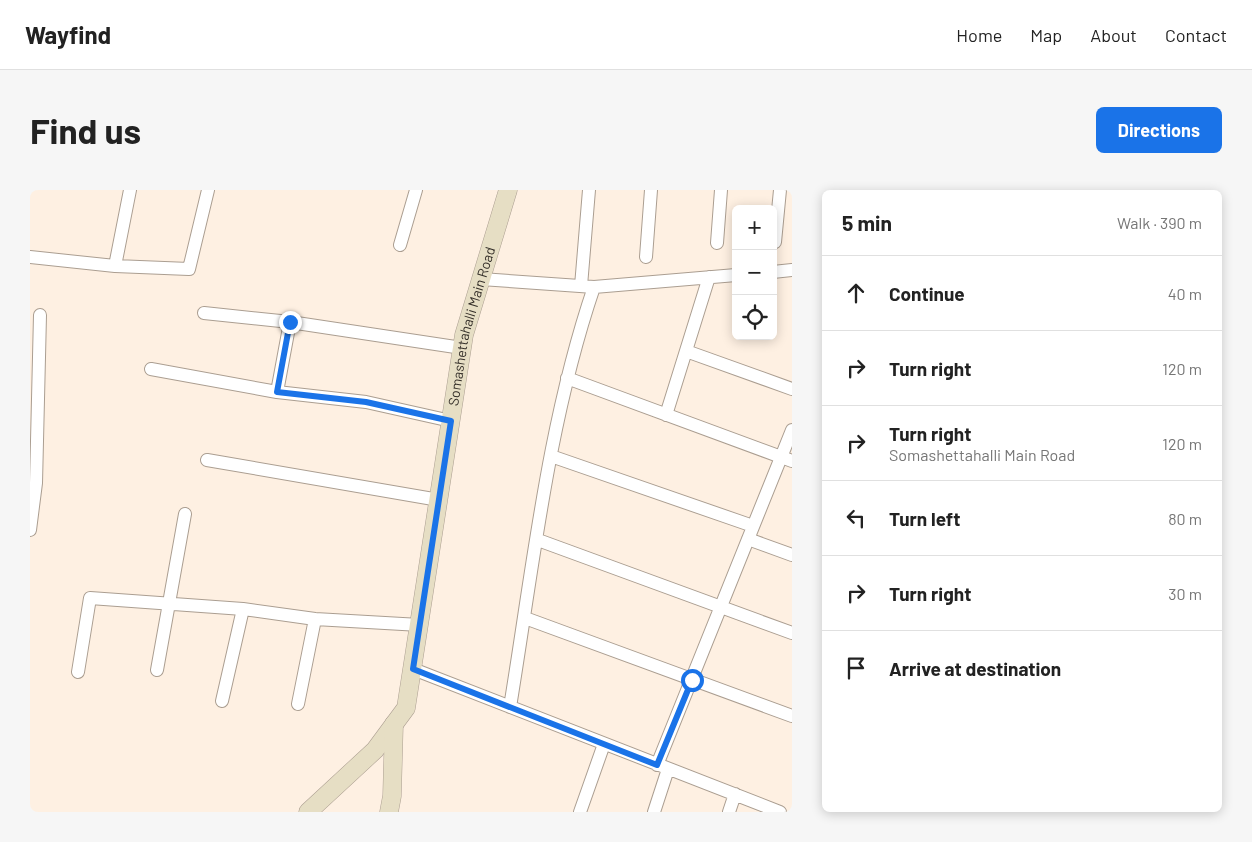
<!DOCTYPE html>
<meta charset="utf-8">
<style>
body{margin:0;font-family:Barlow,sans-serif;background:#f6f6f6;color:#222}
.controls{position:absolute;right:15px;top:15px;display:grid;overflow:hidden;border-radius:8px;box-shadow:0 2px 12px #0003}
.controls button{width:45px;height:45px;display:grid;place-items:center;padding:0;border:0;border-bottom:1px solid #e0e0e0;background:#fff;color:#222;font:25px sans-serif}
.stop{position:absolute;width:15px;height:15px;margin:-11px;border:4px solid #1a73e8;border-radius:50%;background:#fff}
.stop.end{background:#1a73e8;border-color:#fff;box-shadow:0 1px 5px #0008}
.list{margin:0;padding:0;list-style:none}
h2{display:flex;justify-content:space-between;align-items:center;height:65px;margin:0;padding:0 20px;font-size:21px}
h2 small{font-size:16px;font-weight:400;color:#767676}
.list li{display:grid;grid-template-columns:32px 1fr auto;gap:15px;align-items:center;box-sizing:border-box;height:75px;padding:0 20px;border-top:1px solid #e0e0e0}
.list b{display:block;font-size:19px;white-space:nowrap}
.list p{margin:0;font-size:16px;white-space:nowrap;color:#767676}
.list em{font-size:16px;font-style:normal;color:#767676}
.icon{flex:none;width:28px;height:28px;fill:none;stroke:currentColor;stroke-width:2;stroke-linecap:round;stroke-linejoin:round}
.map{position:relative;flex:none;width:762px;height:622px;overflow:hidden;border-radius:8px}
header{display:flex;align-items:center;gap:30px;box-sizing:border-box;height:70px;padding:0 25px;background:#fff;border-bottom:1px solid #e0e0e0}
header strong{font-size:24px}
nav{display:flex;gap:28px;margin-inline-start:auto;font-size:18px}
.intro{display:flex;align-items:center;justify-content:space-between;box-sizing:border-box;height:120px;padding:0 30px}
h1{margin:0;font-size:35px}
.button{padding:12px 22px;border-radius:8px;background:#1a73e8;color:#fff;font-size:18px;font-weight:700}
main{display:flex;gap:30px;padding:0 30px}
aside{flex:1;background:#fff;border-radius:8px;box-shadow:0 2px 12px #0003}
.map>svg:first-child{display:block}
</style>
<header>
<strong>Wayfind</strong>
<nav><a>Home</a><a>Map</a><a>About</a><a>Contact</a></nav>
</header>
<div class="intro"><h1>Find us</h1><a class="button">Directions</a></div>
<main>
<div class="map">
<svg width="762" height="622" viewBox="0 0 762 622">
<rect width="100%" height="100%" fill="#fef0e2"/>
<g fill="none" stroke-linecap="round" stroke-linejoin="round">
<g stroke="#ab9e91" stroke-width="14">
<path id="street" d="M100,0L85,76L159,79L178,0
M745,52L750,0
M687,53L691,0
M370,55L386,0
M0,67L85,76
M616,67L621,0
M743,82L762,80
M451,89L564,97L706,85
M551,96L559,0
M174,123L260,132
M656,161L762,199
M121,179L247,202
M537,188L762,271
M636,225L679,87
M421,231L336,212L247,202L260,132L432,158
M521,266L723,336
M177,270L409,310
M0,340L6,293L10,125
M718,349L762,365
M508,350L762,443
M495,428L762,526
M383,479L750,622
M127,480L155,324
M48,482L60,408L213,419L285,429L390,435
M192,511L213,419
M268,514L285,429
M480,517C503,377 518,232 564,97
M627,575L762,240
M550,622L574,554
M624,622L638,579
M699,622L705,604"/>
</g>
<g stroke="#ab9e91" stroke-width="19">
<g id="secondary">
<path id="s1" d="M278,622L345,560L376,518L434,145L478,0"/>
<path d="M359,622L362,606L364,534"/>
</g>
</g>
<use href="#street" stroke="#fff" stroke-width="12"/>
<use href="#secondary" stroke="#e6dec4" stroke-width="18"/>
</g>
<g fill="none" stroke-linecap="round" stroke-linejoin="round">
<path stroke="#1a73e8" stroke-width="6" d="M260,132L247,202L336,212L421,231L383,479L627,575L662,490"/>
</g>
<g text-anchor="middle" stroke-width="4.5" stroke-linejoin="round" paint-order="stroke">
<g font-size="14" fill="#322d27" stroke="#fef0e2">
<text dy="5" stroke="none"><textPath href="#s1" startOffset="531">Somashettahalli Main Road</textPath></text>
</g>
</g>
</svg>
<div class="controls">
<button>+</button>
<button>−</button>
<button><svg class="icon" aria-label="locate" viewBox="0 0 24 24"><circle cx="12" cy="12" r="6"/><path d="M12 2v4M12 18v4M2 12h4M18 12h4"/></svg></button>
</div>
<div class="stop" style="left:662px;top:490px"></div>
<div class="stop end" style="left:260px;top:132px"></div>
</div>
<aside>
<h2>5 min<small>Walk · 390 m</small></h2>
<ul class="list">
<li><svg class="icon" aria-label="ahead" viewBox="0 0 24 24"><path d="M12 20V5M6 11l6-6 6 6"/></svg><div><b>Continue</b></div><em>40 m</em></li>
<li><svg class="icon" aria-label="right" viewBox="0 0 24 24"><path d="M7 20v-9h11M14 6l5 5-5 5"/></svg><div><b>Turn right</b></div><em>120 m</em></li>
<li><svg class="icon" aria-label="right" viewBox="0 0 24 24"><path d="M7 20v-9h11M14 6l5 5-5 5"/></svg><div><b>Turn right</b><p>Somashettahalli Main Road</p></div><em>120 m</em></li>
<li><svg class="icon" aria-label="left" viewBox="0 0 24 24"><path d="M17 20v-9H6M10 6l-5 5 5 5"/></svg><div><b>Turn left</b></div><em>80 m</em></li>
<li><svg class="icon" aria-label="right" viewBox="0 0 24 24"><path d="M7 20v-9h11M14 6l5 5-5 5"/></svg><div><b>Turn right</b></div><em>30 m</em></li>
<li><svg class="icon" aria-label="arrive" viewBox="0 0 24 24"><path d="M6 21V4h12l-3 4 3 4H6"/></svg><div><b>Arrive at destination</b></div></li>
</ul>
</aside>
</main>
